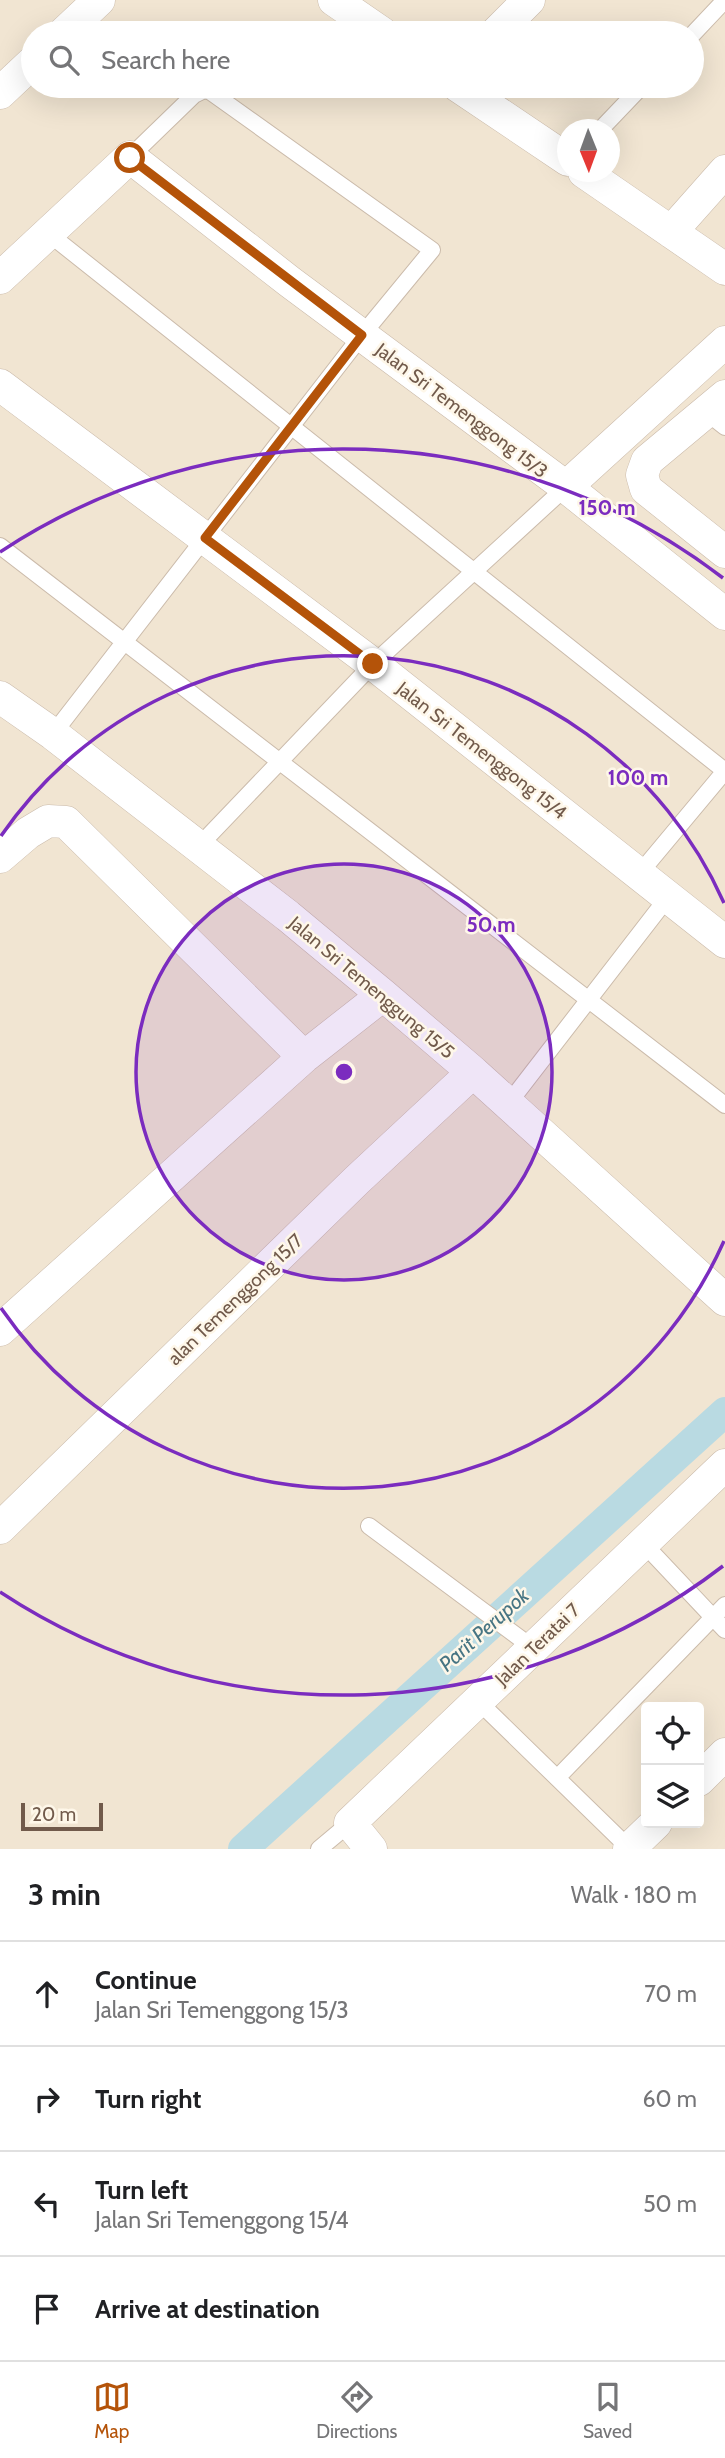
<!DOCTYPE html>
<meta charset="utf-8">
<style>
body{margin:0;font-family:Cabin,sans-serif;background:#f2f2f2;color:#202124}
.controls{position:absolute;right:21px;bottom:21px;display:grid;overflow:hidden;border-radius:7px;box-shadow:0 7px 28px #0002}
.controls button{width:63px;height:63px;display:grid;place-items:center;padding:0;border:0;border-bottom:2px solid #e0e0e0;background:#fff;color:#202124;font:35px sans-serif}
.compass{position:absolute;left:557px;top:119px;width:63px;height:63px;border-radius:50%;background:#fff;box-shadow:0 7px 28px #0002;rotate:179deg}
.scale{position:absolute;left:21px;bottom:18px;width:82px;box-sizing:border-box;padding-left:7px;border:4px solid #715a4b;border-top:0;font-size:19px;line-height:24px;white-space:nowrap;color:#715a4b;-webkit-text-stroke:5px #fef7e9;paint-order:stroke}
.stop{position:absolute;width:21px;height:21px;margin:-16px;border:5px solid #b45309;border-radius:50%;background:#fff}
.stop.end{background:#b45309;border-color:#fff;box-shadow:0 2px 7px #0008}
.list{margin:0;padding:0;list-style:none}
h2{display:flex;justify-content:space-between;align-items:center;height:91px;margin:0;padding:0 28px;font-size:30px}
h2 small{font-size:23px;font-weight:400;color:#757577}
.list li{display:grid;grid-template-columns:46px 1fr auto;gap:21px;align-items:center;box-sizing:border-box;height:105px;padding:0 28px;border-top:2px solid #e0e0e0}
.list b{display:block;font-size:26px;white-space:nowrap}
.list p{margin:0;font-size:23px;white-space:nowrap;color:#757577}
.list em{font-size:23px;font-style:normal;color:#757577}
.icon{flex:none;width:38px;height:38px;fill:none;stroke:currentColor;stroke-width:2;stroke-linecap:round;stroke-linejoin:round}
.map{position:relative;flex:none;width:725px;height:1849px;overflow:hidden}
.search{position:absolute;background:#fff;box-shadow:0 7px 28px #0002;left:21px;right:21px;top:21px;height:77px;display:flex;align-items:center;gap:18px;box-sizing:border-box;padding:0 24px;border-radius:38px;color:#757577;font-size:26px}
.sheet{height:511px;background:#fff}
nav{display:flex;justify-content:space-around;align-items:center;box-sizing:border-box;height:98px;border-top:2px solid #e0e0e0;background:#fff;font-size:19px;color:#757577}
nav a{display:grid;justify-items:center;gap:4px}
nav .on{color:#b45309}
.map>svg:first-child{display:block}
</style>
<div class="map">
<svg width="725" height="1849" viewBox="0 0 725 1849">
<rect width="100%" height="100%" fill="#faf3e3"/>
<path fill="#f1e5d2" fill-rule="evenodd" d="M0,0H725V1849H0ZM33,33H692V86H33ZM568,130H610V172H568ZM646,1707H699V1823H646Z"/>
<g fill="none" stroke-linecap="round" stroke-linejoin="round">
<path stroke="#b9dae2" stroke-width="30" d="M243,1849L725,1412"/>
<g stroke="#cbbbab" stroke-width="18">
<path id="service" d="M692,35L725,0
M600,130L642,86
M48,233L725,771L639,874
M706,412L725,427
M0,546L725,1105
M53,734L362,335L432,250L208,90L202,91L194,95L130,157
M198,847L373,664L566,487
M508,1104L668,897
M369,1526L533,1648
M643,1543L725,1630
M478,1701L630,1849
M557,1778L725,1605
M319,1849L350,1823"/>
</g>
<g stroke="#cbbbab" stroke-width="33">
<path id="minor" d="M334,0L382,33
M64,33L99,0
M496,33L529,0
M458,86L568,160
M0,93L33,62
M584,172L725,269
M671,232L725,171
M0,278L130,157L290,282L566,487L725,614
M0,385L373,664L725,942
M725,396L647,461L642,475L646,489L725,552
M566,487L725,342
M0,697L53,734L288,916L383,995L473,1072L725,1300
M0,857L28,833L48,821L66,822L304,1057
M0,1330L304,1057L383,995
M0,1528L357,1180L473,1072
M699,1780L725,1754
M371,1849L350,1823L725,1465
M629,1849L656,1823"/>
</g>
<use href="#service" stroke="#fff" stroke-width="16"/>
<use href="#minor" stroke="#fff" stroke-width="32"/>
</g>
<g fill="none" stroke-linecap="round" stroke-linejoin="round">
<path stroke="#b45309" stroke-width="9" d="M130,158L362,335L205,538L373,664"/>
</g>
<circle cx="344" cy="1072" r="208" fill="#7b2cbf" fill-opacity=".12"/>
<g fill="none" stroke="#7b2cbf" stroke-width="3.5">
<circle cx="344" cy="1072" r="208"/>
<path d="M724 1241A416 416 0 0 1 1 1308M1 836A416 416 0 0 1 724 903"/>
<path d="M723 1566A623 623 0 0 1 0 1592M0 552A623 623 0 0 1 723 578"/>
</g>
<g text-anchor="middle" stroke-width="5" stroke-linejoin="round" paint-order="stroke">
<g font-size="19" fill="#715a4b" stroke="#fef7e9">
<text transform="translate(462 410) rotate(37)" y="7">Jalan Sri Temenggong 15/3</text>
<text transform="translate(482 750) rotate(38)" y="7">Jalan Sri Temenggong 15/4</text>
<text transform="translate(372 987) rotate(40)" y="7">Jalan Sri Temenggung 15/5</text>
<text transform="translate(235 1299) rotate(-44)" y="7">alan Temenggong 15/7</text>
<text transform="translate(537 1644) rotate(-44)" y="7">Jalan Teratai 7</text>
</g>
<g font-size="21" font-style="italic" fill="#477583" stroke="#fef7e9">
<text transform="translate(484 1630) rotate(-42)" y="7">Parit Perupok</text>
</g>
</g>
<circle cx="344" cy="1072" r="10" fill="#7b2cbf" stroke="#fef7e9" stroke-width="3.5"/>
<g font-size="21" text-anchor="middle" font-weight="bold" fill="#7b2cbf" stroke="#fef7e9" stroke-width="5" stroke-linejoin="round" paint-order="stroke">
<text x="607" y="515">150 m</text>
<text x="638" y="785">100 m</text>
<text x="491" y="932">50 m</text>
</g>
</svg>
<div class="controls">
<button><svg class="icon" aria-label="locate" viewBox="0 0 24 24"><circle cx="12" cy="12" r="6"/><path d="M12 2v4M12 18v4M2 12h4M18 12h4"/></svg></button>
<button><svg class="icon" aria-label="layers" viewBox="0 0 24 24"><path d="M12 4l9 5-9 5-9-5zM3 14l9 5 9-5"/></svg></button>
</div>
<svg class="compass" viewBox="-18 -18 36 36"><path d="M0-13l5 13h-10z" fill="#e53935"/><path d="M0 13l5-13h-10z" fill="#757577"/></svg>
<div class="scale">20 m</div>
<div class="stop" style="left:130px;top:158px"></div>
<div class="stop end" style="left:373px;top:664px"></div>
<div class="search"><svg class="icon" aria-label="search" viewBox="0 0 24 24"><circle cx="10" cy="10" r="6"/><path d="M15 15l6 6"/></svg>Search here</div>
</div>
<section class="sheet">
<h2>3 min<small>Walk · 180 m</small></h2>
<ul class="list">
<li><svg class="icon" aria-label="ahead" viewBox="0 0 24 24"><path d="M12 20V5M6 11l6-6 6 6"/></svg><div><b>Continue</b><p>Jalan Sri Temenggong 15/3</p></div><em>70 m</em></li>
<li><svg class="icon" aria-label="right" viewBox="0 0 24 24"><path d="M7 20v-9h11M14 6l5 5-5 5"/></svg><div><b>Turn right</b></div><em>60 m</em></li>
<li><svg class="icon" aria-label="left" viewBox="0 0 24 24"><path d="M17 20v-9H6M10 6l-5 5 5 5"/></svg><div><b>Turn left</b><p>Jalan Sri Temenggong 15/4</p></div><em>50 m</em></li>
<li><svg class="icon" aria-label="arrive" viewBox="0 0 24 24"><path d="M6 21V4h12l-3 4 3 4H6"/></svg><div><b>Arrive at destination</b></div></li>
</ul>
</section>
<nav>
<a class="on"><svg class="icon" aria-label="map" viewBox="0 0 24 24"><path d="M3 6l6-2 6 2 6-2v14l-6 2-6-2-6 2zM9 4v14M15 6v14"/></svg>Map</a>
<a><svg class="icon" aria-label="directions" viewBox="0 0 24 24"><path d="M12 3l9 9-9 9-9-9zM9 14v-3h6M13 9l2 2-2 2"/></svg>Directions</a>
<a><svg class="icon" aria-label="saved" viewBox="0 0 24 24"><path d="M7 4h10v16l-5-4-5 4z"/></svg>Saved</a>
</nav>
